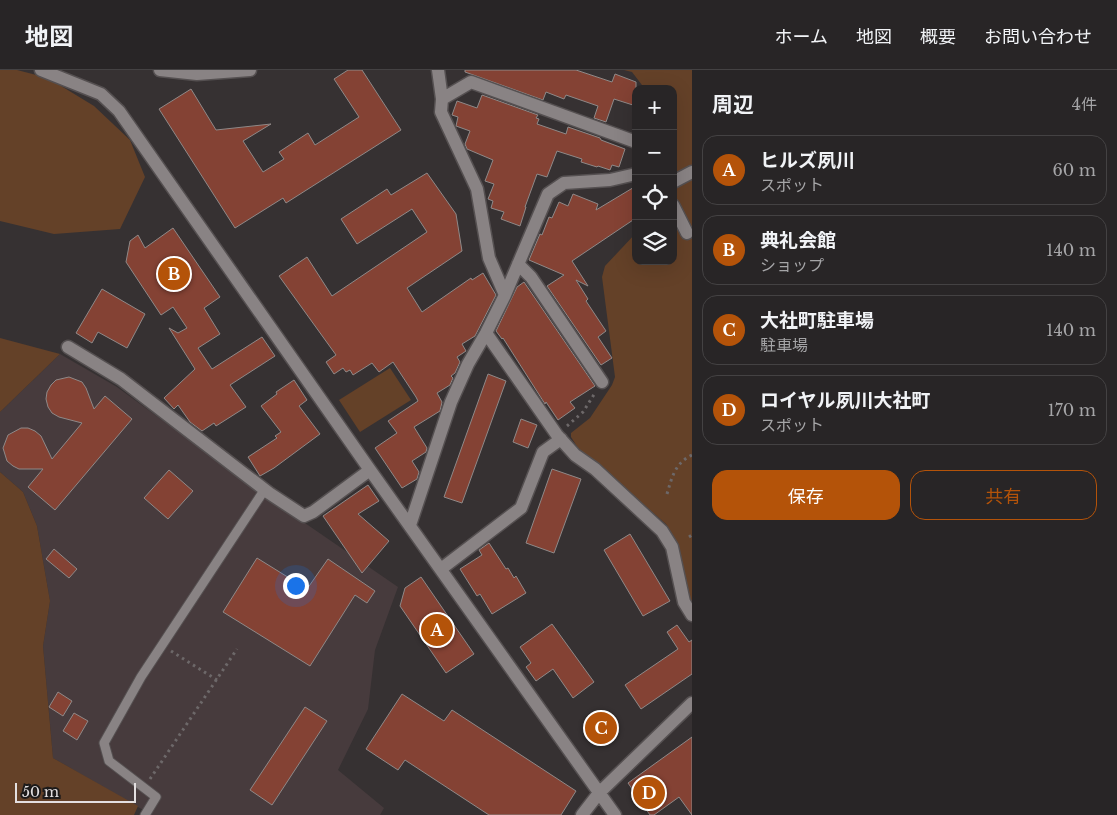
<!DOCTYPE html>
<html lang="ja">
<meta charset="utf-8">
<style>
body{margin:0;font-family:"Libre Baskerville","Noto Sans JP",serif;background:#302d2e;color:#f1f3f6}
.controls{position:absolute;right:15px;top:15px;display:grid;overflow:hidden;border-radius:10px;box-shadow:0 5px 20px #0002}
.controls button{width:45px;height:45px;display:grid;place-items:center;padding:0;border:0;border-bottom:1px solid #444243;background:#282526;color:#f1f3f6;font:25px sans-serif}
.scale{position:absolute;left:15px;bottom:12px;width:121px;box-sizing:border-box;padding-left:5px;border:2px solid #e3dfe0;border-top:0;font-size:14px;line-height:18px;white-space:nowrap;color:#e3dfe0;-webkit-text-stroke:4px #1c1a1a;paint-order:stroke}
.you{position:absolute;left:295px;top:515px;width:18px;height:18px;margin:-12px;border:4px solid #fff;border-radius:50%;background:#1a73e8;box-shadow:0 0 0 8px #1a73e833}
.badge{display:grid;place-items:center;width:32px;height:32px;border-radius:50%;background:#b45309;color:#fff;font-size:16px;font-weight:700}
.pin{position:absolute;translate:-50% -50%;border:2px solid #fff;box-shadow:0 1px 5px #0006}
.list{margin:0;padding:0;list-style:none}
h2{display:flex;justify-content:space-between;align-items:center;height:65px;margin:0;padding:0 20px;font-size:21px}
h2 small{font-size:16px;font-weight:400;color:#a5a5a7}
.list li{display:grid;grid-template-columns:32px 1fr auto;gap:15px;align-items:center;box-sizing:border-box;height:70px;margin:0 10px 10px;padding:0 10px;border:1px solid #444243;border-radius:15px}
.list b{display:block;font-size:19px;white-space:nowrap}
.list p{margin:0;font-size:16px;white-space:nowrap;color:#a5a5a7}
.list em{font-size:16px;font-style:normal;color:#a5a5a7}
.actions{display:flex;gap:10px;padding:15px 20px}
.actions a{flex:1;padding:11px 0;border:1px solid #b45309;border-radius:15px;text-align:center;font-size:18px;color:#b45309}
.actions .main{background:#b45309;color:#fff}
.icon{flex:none;width:28px;height:28px;fill:none;stroke:currentColor;stroke-width:2;stroke-linecap:round;stroke-linejoin:round}
.map{position:relative;flex:none;width:692px;height:745px;overflow:hidden}
header{display:flex;align-items:center;gap:30px;box-sizing:border-box;height:70px;padding:0 25px;background:#282526;border-bottom:1px solid #444243}
header strong{font-size:24px}
nav{display:flex;gap:28px;margin-inline-start:auto;font-size:18px}
main{display:flex}
aside{flex:1;background:#282526}
.map>svg:first-child{display:block}
</style>
<header>
<strong>地図</strong>
<nav><a>ホーム</a><a>地図</a><a>概要</a><a>お問い合わせ</a></nav>
</header>
<main>
<div class="map">
<svg width="692" height="745" viewBox="0 0 692 745">
<rect width="100%" height="100%" fill="#363132"/>
<path fill="#473b3d" d="M60,284L117,317L270,429L398,517L375,580L368,639L338,700L384,738L380,745H152L53,688L43,576L50,531L37,456L23,422L0,402V342Z"/>
<path fill="#644128" d="M0,0H17L48,8L94,36L130,70L145,107L120,159L54,164L0,151Z
M624,0H692V96L673,107V19H645L632,2Z
M692,107V536L688,526L677,472L666,454L578,378L571,367V363L590,348L612,315L615,307L602,207L605,196L636,163V191H673V123L678,115Z
M0,268L60,284L0,342Z
M390,298L411,330L360,362L339,330Z
M0,402L23,422L37,456L50,531L43,576L53,688L138,736L134,745H0Z"/>
<path fill="#844234" stroke="#8f8988" d="M348,0H362L401,60L286,133L283,128L235,158L159,39L191,19L216,60L271,54L243,71L263,102L284,89L279,82L308,63L315,75L359,47L334,9Z
M465,0H576L612,12L615,4L636,12V36L614,29L606,52L594,48L598,36L566,25L564,29L546,22L543,30L465,2Z
M482,25L538,45L536,48L539,49L537,54L566,64L568,57L600,68L601,70L625,79L619,97L612,95L610,100L598,96L597,97L581,92L582,89L557,81L547,107L537,104L525,137H526L520,156L501,149L504,142L491,138L493,131L488,129L494,114L485,111L493,90L467,79L465,74L470,61L456,56L458,47L452,45L457,31L477,38Z
M427,103L456,144L462,181L407,218L422,242L471,208L472,210L483,203L496,225L475,266L462,274L466,281L457,287L460,292L455,303L451,306L453,308L450,315L437,323L442,332L440,341L414,357L427,378L426,382L412,391L419,402L417,409L402,418L375,378L397,363L388,351L418,331L416,327L393,292L379,302L372,293L353,305L350,300L346,302L343,298L334,304L326,292L336,285L279,206L307,187L332,226L427,162L412,139L357,174L341,149L387,119L391,125Z
M636,116V148L572,191L588,216L576,210L588,229L586,231L606,261L598,267L612,288L601,295L547,216L564,205L529,190L540,164L542,165L549,147L552,148L559,132L568,136L573,124L598,134L596,140Z
M173,158L220,227L204,238L220,264L198,278L212,299L262,267L275,286L230,315L246,337L216,356L214,353L202,361L190,352L178,335L174,339L164,328L195,299L169,258L178,263L187,258L173,237L161,245L126,192L130,171L138,165L145,178Z
M524,212L595,316L570,332L575,338L558,350L546,332L545,334L503,268L502,269L496,261L517,217Z
M102,219L145,244L127,278L98,262L92,273L76,263Z
M488,304L506,311L462,433L444,427Z
M69,307L82,312L86,318L94,339L105,326L132,349L55,440L28,417L43,399H19L13,396L7,391L3,378L8,365L21,358H28L35,361L41,366L52,389L82,353L59,347L52,343L48,337L46,329L47,322L51,315L56,310Z
M294,310L307,330L299,336L320,364L274,398L260,406L248,387L277,368L275,366L281,362L261,336L277,324L276,322Z
M521,349L537,355L528,378L513,372Z
M552,399L581,409L554,483L526,473Z
M169,400L193,421L168,449L144,428Z
M368,415L379,431L358,444L389,471L362,503L323,446Z
M630,464L670,531L643,546L604,480Z
M489,473L506,499L508,498L514,508L516,506L526,523L492,544L480,524L477,526L460,499L482,485L479,480Z
M54,479L77,499L69,508L46,489Z
M257,488L307,519L328,489L375,521L367,533L355,525L310,596L223,542Z
M421,507L474,584L446,603L400,536L405,518Z
M552,554L594,612L573,628L553,599L536,611L526,597L531,593L520,577Z
M677,555L689,572L692,570V604L641,639L625,615L678,579L667,562Z
M58,622L72,631L63,646L49,637Z
M402,624L444,651L452,640L576,721L561,745H489L405,690L398,700L366,679Z
M305,637L327,651L272,735L250,720Z
M74,643L88,651L77,670L63,661Z
M692,667V745L679,727L654,745H650L628,713Z"/>
<g fill="none" stroke-linecap="round" stroke-linejoin="round">
<g stroke="#555051" stroke-width="11">
<path id="lane" d="M145,745L156,727L109,691L104,673L141,607L265,419"/>
</g>
<g stroke="#555051" stroke-width="15">
<path id="street" d="M41,0L101,24L119,41L370,400L615,745
M160,0L197,4L250,0
M438,0L442,29L471,12L636,72
M442,29L441,42L477,119L489,188L505,225
M673,112L692,102
M673,135L687,163
M518,194L531,207L602,312
M486,263L557,365L575,385L595,399L662,461L672,477L684,532L692,545
M68,277L121,309L269,423L304,446L313,442L370,400
M410,455L451,332L468,294L486,263L505,225L548,124L564,113L610,110L636,104
M441,499L521,438L543,382L561,369
M582,745L599,723L692,633"/>
</g>
<path stroke="#6d6869" stroke-width="3" stroke-dasharray="2.5 4" stroke-linecap="butt" d="M567,356L583,342L595,323
M667,424C672,407 675,393 692,385
M689,467L692,465
M171,581L217,610
M150,709L237,579"/>
<use href="#lane" stroke="#898384" stroke-width="9"/>
<use href="#street" stroke="#898384" stroke-width="12"/>
</g>
</svg>
<div class="controls">
<button>+</button>
<button>−</button>
<button><svg class="icon" aria-label="locate" viewBox="0 0 24 24"><circle cx="12" cy="12" r="6"/><path d="M12 2v4M12 18v4M2 12h4M18 12h4"/></svg></button>
<button><svg class="icon" aria-label="layers" viewBox="0 0 24 24"><path d="M12 4l9 5-9 5-9-5zM3 14l9 5 9-5"/></svg></button>
</div>
<div class="scale">50 m</div>
<div class="you"></div>
<div class="pin badge" style="left:437px;top:560px">A</div>
<div class="pin badge" style="left:174px;top:204px">B</div>
<div class="pin badge" style="left:601px;top:658px">C</div>
<div class="pin badge" style="left:649px;top:723px">D</div>
</div>
<aside>
<h2>周辺<small>4件</small></h2>
<ul class="list">
<li><span class="badge">A</span><div><b>ヒルズ夙川</b><p>スポット</p></div><em>60 m</em></li>
<li><span class="badge">B</span><div><b>典礼会館</b><p>ショップ</p></div><em>140 m</em></li>
<li><span class="badge">C</span><div><b>大社町駐車場</b><p>駐車場</p></div><em>140 m</em></li>
<li><span class="badge">D</span><div><b>ロイヤル夙川大社町</b><p>スポット</p></div><em>170 m</em></li>
</ul>
<div class="actions"><a class="main">保存</a><a>共有</a></div>
</aside>
</main>
